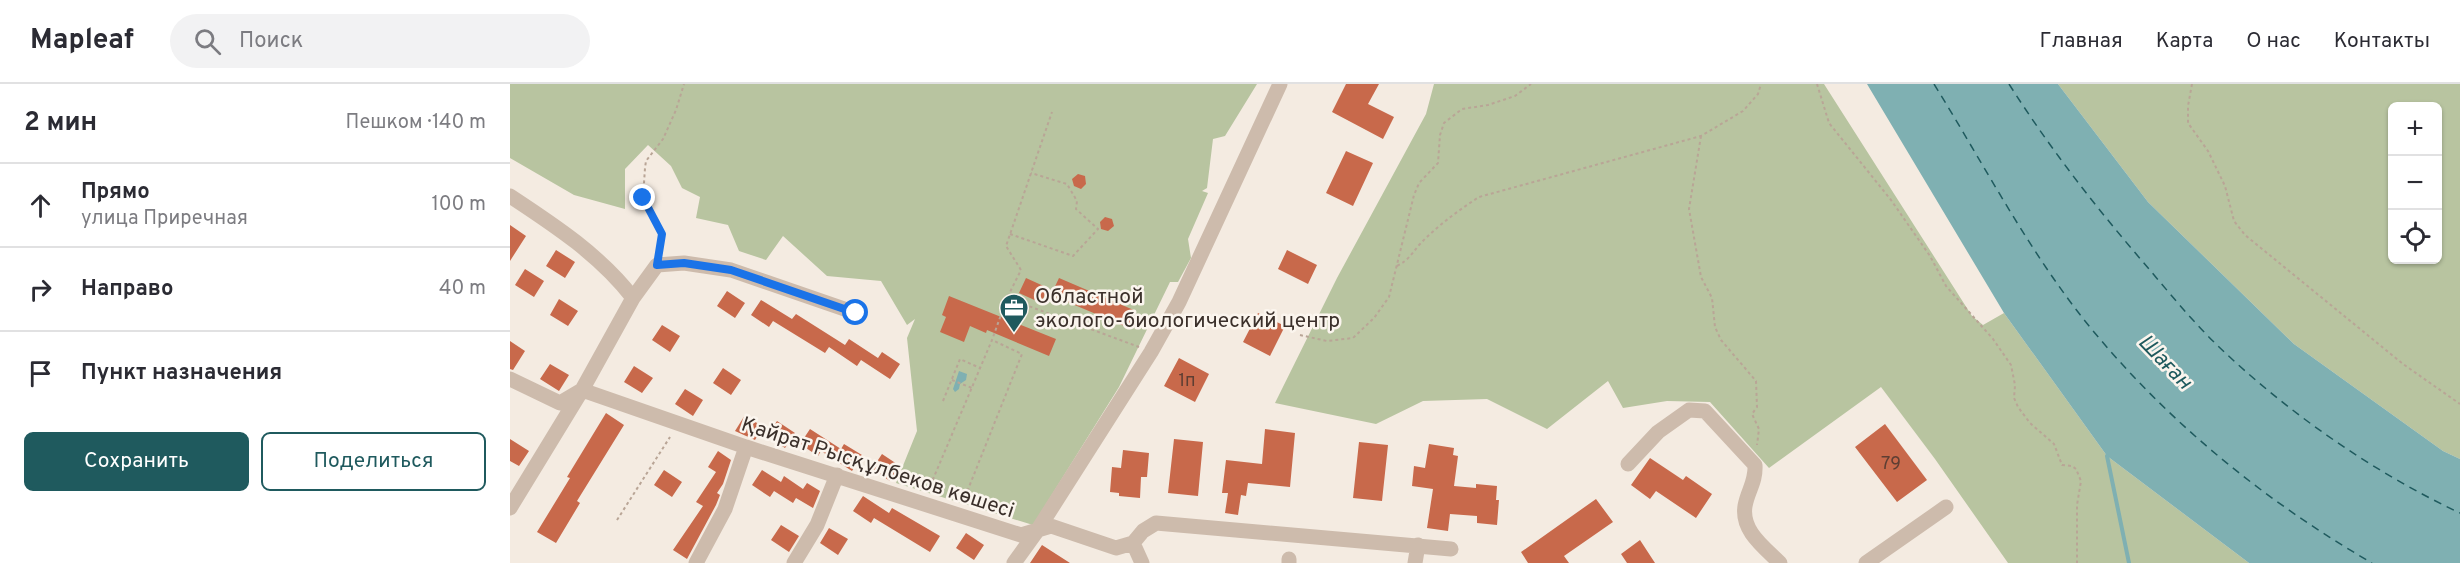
<!DOCTYPE html>
<html lang="ru">
<meta charset="utf-8">
<style>
body{margin:0;font-family:Overpass,sans-serif;background:#f2f2f3;color:#2b2b33}
.controls{position:absolute;right:18px;top:18px;display:grid;overflow:hidden;border-radius:9px;box-shadow:0 2px 4px #0004}
.controls button{width:54px;height:54px;display:grid;place-items:center;padding:0;border:0;border-bottom:2px solid #e1e1e2;background:#fff;color:#2b2b33;font:30px sans-serif}
.stop{position:absolute;width:18px;height:18px;margin:-14px;border:4px solid #1a73e8;border-radius:50%;background:#fff}
.stop.end{background:#1a73e8;border-color:#fff;box-shadow:0 2px 6px #0008}
.list{margin:0;padding:0;list-style:none}
h2{display:flex;justify-content:space-between;align-items:center;height:78px;margin:0;padding:0 24px;font-size:26px}
h2 small{font-size:20px;font-weight:400;color:#7c7c81}
.list li{display:grid;grid-template-columns:39px 1fr auto;gap:18px;align-items:center;box-sizing:border-box;height:84px;padding:0 24px;border-top:2px solid #e1e1e2}
.list b{display:block;font-size:22px;white-space:nowrap}
.list p{margin:0;font-size:20px;white-space:nowrap;color:#7c7c81}
.list em{font-size:20px;font-style:normal;color:#7c7c81}
.actions{display:flex;gap:12px;padding:18px 24px}
.actions a{flex:1;padding:14px 0;border:2px solid #1f5a5e;border-radius:9px;text-align:center;font-size:21px;color:#1f5a5e}
.actions .main{background:#1f5a5e;color:#fff}
.icon{flex:none;width:33px;height:33px;fill:none;stroke:currentColor;stroke-width:2;stroke-linecap:round;stroke-linejoin:round}
.map{position:relative;flex:none;width:1950px;height:479px;overflow:hidden}
header{display:flex;align-items:center;gap:36px;box-sizing:border-box;height:84px;padding:0 30px;background:#fff;border-bottom:2px solid #e1e1e2}
header strong{font-size:28px}
nav{display:flex;gap:33px;margin-inline-start:auto;font-size:21px}
.search{width:420px;height:54px;background:#f2f2f3;display:flex;align-items:center;gap:15px;box-sizing:border-box;padding:0 21px;border-radius:33px;color:#7c7c81;font-size:22px}
main{display:flex}
aside{flex:1;background:#fff}
.map>svg:first-child{display:block}
</style>
<header>
<strong>Mapleaf</strong>
<div class="search"><svg class="icon" aria-label="search" viewBox="0 0 24 24"><circle cx="10" cy="10" r="6"/><path d="M15 15l6 6"/></svg>Поиск</div>
<nav><a>Главная</a><a>Карта</a><a>О нас</a><a>Контакты</a></nav>
</header>
<main>
<aside>
<h2>2 мин<small>Пешком · 140 m</small></h2>
<ul class="list">
<li><svg class="icon" aria-label="ahead" viewBox="0 0 24 24"><path d="M12 20V5M6 11l6-6 6 6"/></svg><div><b>Прямо</b><p>улица Приречная</p></div><em>100 m</em></li>
<li><svg class="icon" aria-label="right" viewBox="0 0 24 24"><path d="M7 20v-9h11M14 6l5 5-5 5"/></svg><div><b>Направо</b></div><em>40 m</em></li>
<li><svg class="icon" aria-label="arrive" viewBox="0 0 24 24"><path d="M6 21V4h12l-3 4 3 4H6"/></svg><div><b>Пункт назначения</b></div></li>
</ul>
<div class="actions"><a class="main">Сохранить</a><a>Поделиться</a></div>
</aside>
<div class="map">
<svg width="1950" height="479" viewBox="0 0 1950 479">
<rect width="100%" height="100%" fill="#f4ebe1"/>
<path fill="#b8c4a0" fill-rule="evenodd" d="M0,0H747L715,52L703,55L697,104L692,107L698,109L678,155L681,174L668,198H660L609,303L523,441L386,399L407,347L397,254L405,235L397,241L371,197L317,192L273,152L256,176L229,167L218,141L186,134L190,113L172,104L161,82L138,61L115,85V125L64,111L0,74Z
M924,0H1314L1462,232L1473,241L1494,229L1597,372L1739,479H1498L1425,375L1371,303L1259,384L1200,318L1157,317L1113,324L1098,297L1037,345L977,315L913,317L866,340L765,319L827,194L916,30Z
M1548,0H1950V375L1933,367L1784,260L1638,118ZM1882,22H1928V176H1882Z"/>
<path fill="#7fb0b2" d="M1357,0H1548L1638,118L1784,260L1933,367L1950,375V479H1739L1597,372L1494,229Z
M449,287L457,290L456,296L450,300L449,305L445,308L443,305Z"/>
<g fill="none" stroke-linecap="round" stroke-linejoin="round">
<path stroke="#7fb0b2" stroke-width="4" d="M1597,372L1619,479"/>
<path stroke="#1f5a5e" stroke-width="1.5" stroke-dasharray="8 6" stroke-linecap="butt" d="M1424,0C1473,79 1517,164 1575,237C1654,335 1753,416 1862,479
M1499,0C1539,63 1584,121 1633,178C1657,206 1681,236 1708,262C1778,329 1863,388 1950,429"/>
</g>
<path fill="#c8694b" d="M836,0H869L858,20L884,33L873,55L822,28Z
M836,67L863,79L843,122L816,109Z
M568,90L575,92L576,100L571,105L564,102L562,95Z
M595,133L602,135L604,142L598,147L591,145L590,138Z
M0,141L16,152L0,177Z
M46,166L65,178L55,194L36,182Z
M777,166L807,181L798,200L768,185Z
M15,185L34,197L24,213L5,201Z
M516,194L538,204L531,219L509,209Z
M549,194L626,227L619,244L541,211Z
M217,207L235,219L225,234L207,222Z
M439,212L546,255L539,272L477,246L476,249L460,242L454,258L430,248L436,233L432,231Z
M49,215L68,227L58,242L40,231Z
M251,216L282,235L286,230L335,261L339,255L368,274L372,268L390,280L380,295L351,276L347,282L319,263L315,269L263,237L259,243L241,231Z
M748,229L775,242L760,272L733,258Z
M152,241L170,252L160,268L142,256Z
M0,257L15,267L3,286L0,285Z
M669,274L699,290L685,318L654,302Z
M40,280L59,291L49,307L30,295Z
M124,282L143,294L132,309L114,298Z
M213,284L231,296L221,311L203,299Z
M175,305L193,316L183,332L165,320Z
M96,329L114,341L67,417L70,419L46,459L27,448L60,394L57,393Z
M235,331L253,343L245,356L225,347Z
M267,337L285,349L275,364L257,352Z
M1375,340L1417,396L1387,418L1345,363Z
M300,345L331,365L334,360L352,371L342,387L311,367L308,372L290,360Z
M755,345L785,349L780,403L738,399L736,412L731,411L728,431L715,429L718,409H712L716,376L752,380Z
M0,355L19,367L9,382L0,377Z
M664,355L693,358L688,412L658,409Z
M849,358L878,361L872,417L843,414Z
M919,360L944,364L943,371L948,372L944,402L966,404V400L987,402L986,416H989L987,441L967,439V432L940,430L938,447L917,444L923,405L902,402L904,382L915,384Z
M613,366L639,369L637,393H631L630,414L609,412V409L600,408L602,383L611,384Z
M208,367L221,376L213,400L207,409L210,411L206,421L177,475L163,466L193,422L186,418L206,388L198,383Z
M372,370L390,382L380,397L362,385Z
M1140,374L1173,396L1176,392L1202,410L1186,434L1146,407L1140,415L1121,401Z
M154,386L172,398L162,413L144,401Z
M252,386L271,398L274,392L293,405L297,399L310,407L303,424L286,414L283,419L264,407L260,413L242,401Z
M353,412L379,429L382,424L430,452L420,468L364,434L361,439L343,427Z
M1086,415L1103,438L1054,472L1059,479H1018L1011,468Z
M271,441L289,452L279,468L261,456Z
M319,444L338,455L328,471L310,459Z
M456,449L474,461L464,476L446,464Z
M1130,456L1145,479H1117L1111,470Z
M532,461L560,479H520Z"/>
<g fill="none" stroke-linecap="round" stroke-linejoin="round">
<path stroke="#b9a596" stroke-width="2" stroke-dasharray="3 3" stroke-linecap="butt" d="M1307,0L1319,39L1381,116L1420,172L1436,202L1483,255L1501,281L1505,301L1504,314L1508,323L1520,339L1544,360L1552,381L1562,382L1566,385L1571,397L1567,421V479
M1682,0L1678,22V39L1698,67L1715,102L1724,137L1735,151L1893,280L1950,320
M1191,52L1179,125L1191,193L1202,214L1205,243L1211,256L1246,297L1247,323L1242,330L1249,345L1247,361
M500,150L563,172L588,145L566,125L567,117L557,100L521,89
M149,167L151,151L133,114L135,84L136,77L153,55L166,26L174,0
M887,182C899,176 902,169 910,160C927,142 949,126 969,113L1191,52L1233,27L1248,10L1251,0
M497,214L629,263
M790,251L817,257L843,254L864,234L879,213L904,111L909,99L928,79L930,51L934,39L952,25L978,21L1005,12L1021,0
M442,296L462,304
M433,317L450,275L470,284
M418,407L482,256L497,214L511,186L496,162L542,28
M453,418L512,270L482,256
M107,436L160,353"/>
<path stroke="#cdbbac" stroke-width="15" d="M0,112C44,141 90,171 123,214L147,181L174,179L221,186L346,229
M0,295L50,319L72,306L236,363L511,451L541,442L606,464L623,459L633,447L646,439L941,465
M1118,380L1148,348L1179,326L1195,327L1245,381C1246,398 1238,406 1235,422C1231,447 1254,463 1270,479
M0,424L72,306L123,214
M623,459L632,479
M186,479L215,425L236,363
M284,479L307,441L327,391
M504,479L527,447L641,268L669,218L770,0
M779,479V475
M905,479L908,461
M1356,479L1436,423"/>
</g>
<g fill="none" stroke-linecap="round" stroke-linejoin="round">
<path stroke="#1a73e8" stroke-width="8" d="M133,114L152,150L147,181L174,179L221,186L346,229"/>
</g>
<defs>
<g id="office-pin" transform="scale(1.5)"><path d="M0 17L-7.5 6A9.5 9.5 0 1 1 7.5 6Z" fill="#1f5a5e" stroke="#fbf5ee"/><path d="M-6-3h4V-5.5h4V-3h4V5H-6ZM-1-4.5V-3h2v-1.5ZM-6 0V1H6V0Z" fill="#fff"/></g>
</defs>
<g fill-rule="evenodd">
<use href="#office-pin" x="504" y="224"/>
</g>
<g text-anchor="middle" stroke-width="5" stroke-linejoin="round" paint-order="stroke">
<g font-size="18" fill="#5e3e33">
<text x="677" y="302">1п</text>
<text x="1381" y="385">79</text>
</g>
<g font-size="21" fill="#3b302b" stroke="#fbf5ee" text-anchor="start">
<text x="525" y="219">Областной<tspan x="525" dy="24">эколого-биологический центр</tspan></text>
</g>
<g font-size="21" fill="#3b302b" stroke="#fbf5ee">
<text transform="translate(368 383) rotate(18)" y="7">Қайрат Рысқұлбеков көшесі</text>
</g>
<g font-size="22" font-style="italic" fill="#1f5a5e" stroke="#fbf5ee">
<text transform="translate(1656 277) rotate(46)" y="8">Шаған</text>
</g>
</g>
</svg>
<div class="controls">
<button>+</button>
<button>−</button>
<button><svg class="icon" aria-label="locate" viewBox="0 0 24 24"><circle cx="12" cy="12" r="6"/><path d="M12 2v4M12 18v4M2 12h4M18 12h4"/></svg></button>
</div>
<div class="stop" style="left:346px;top:229px"></div>
<div class="stop end" style="left:133px;top:114px"></div>
</div>
</main>
